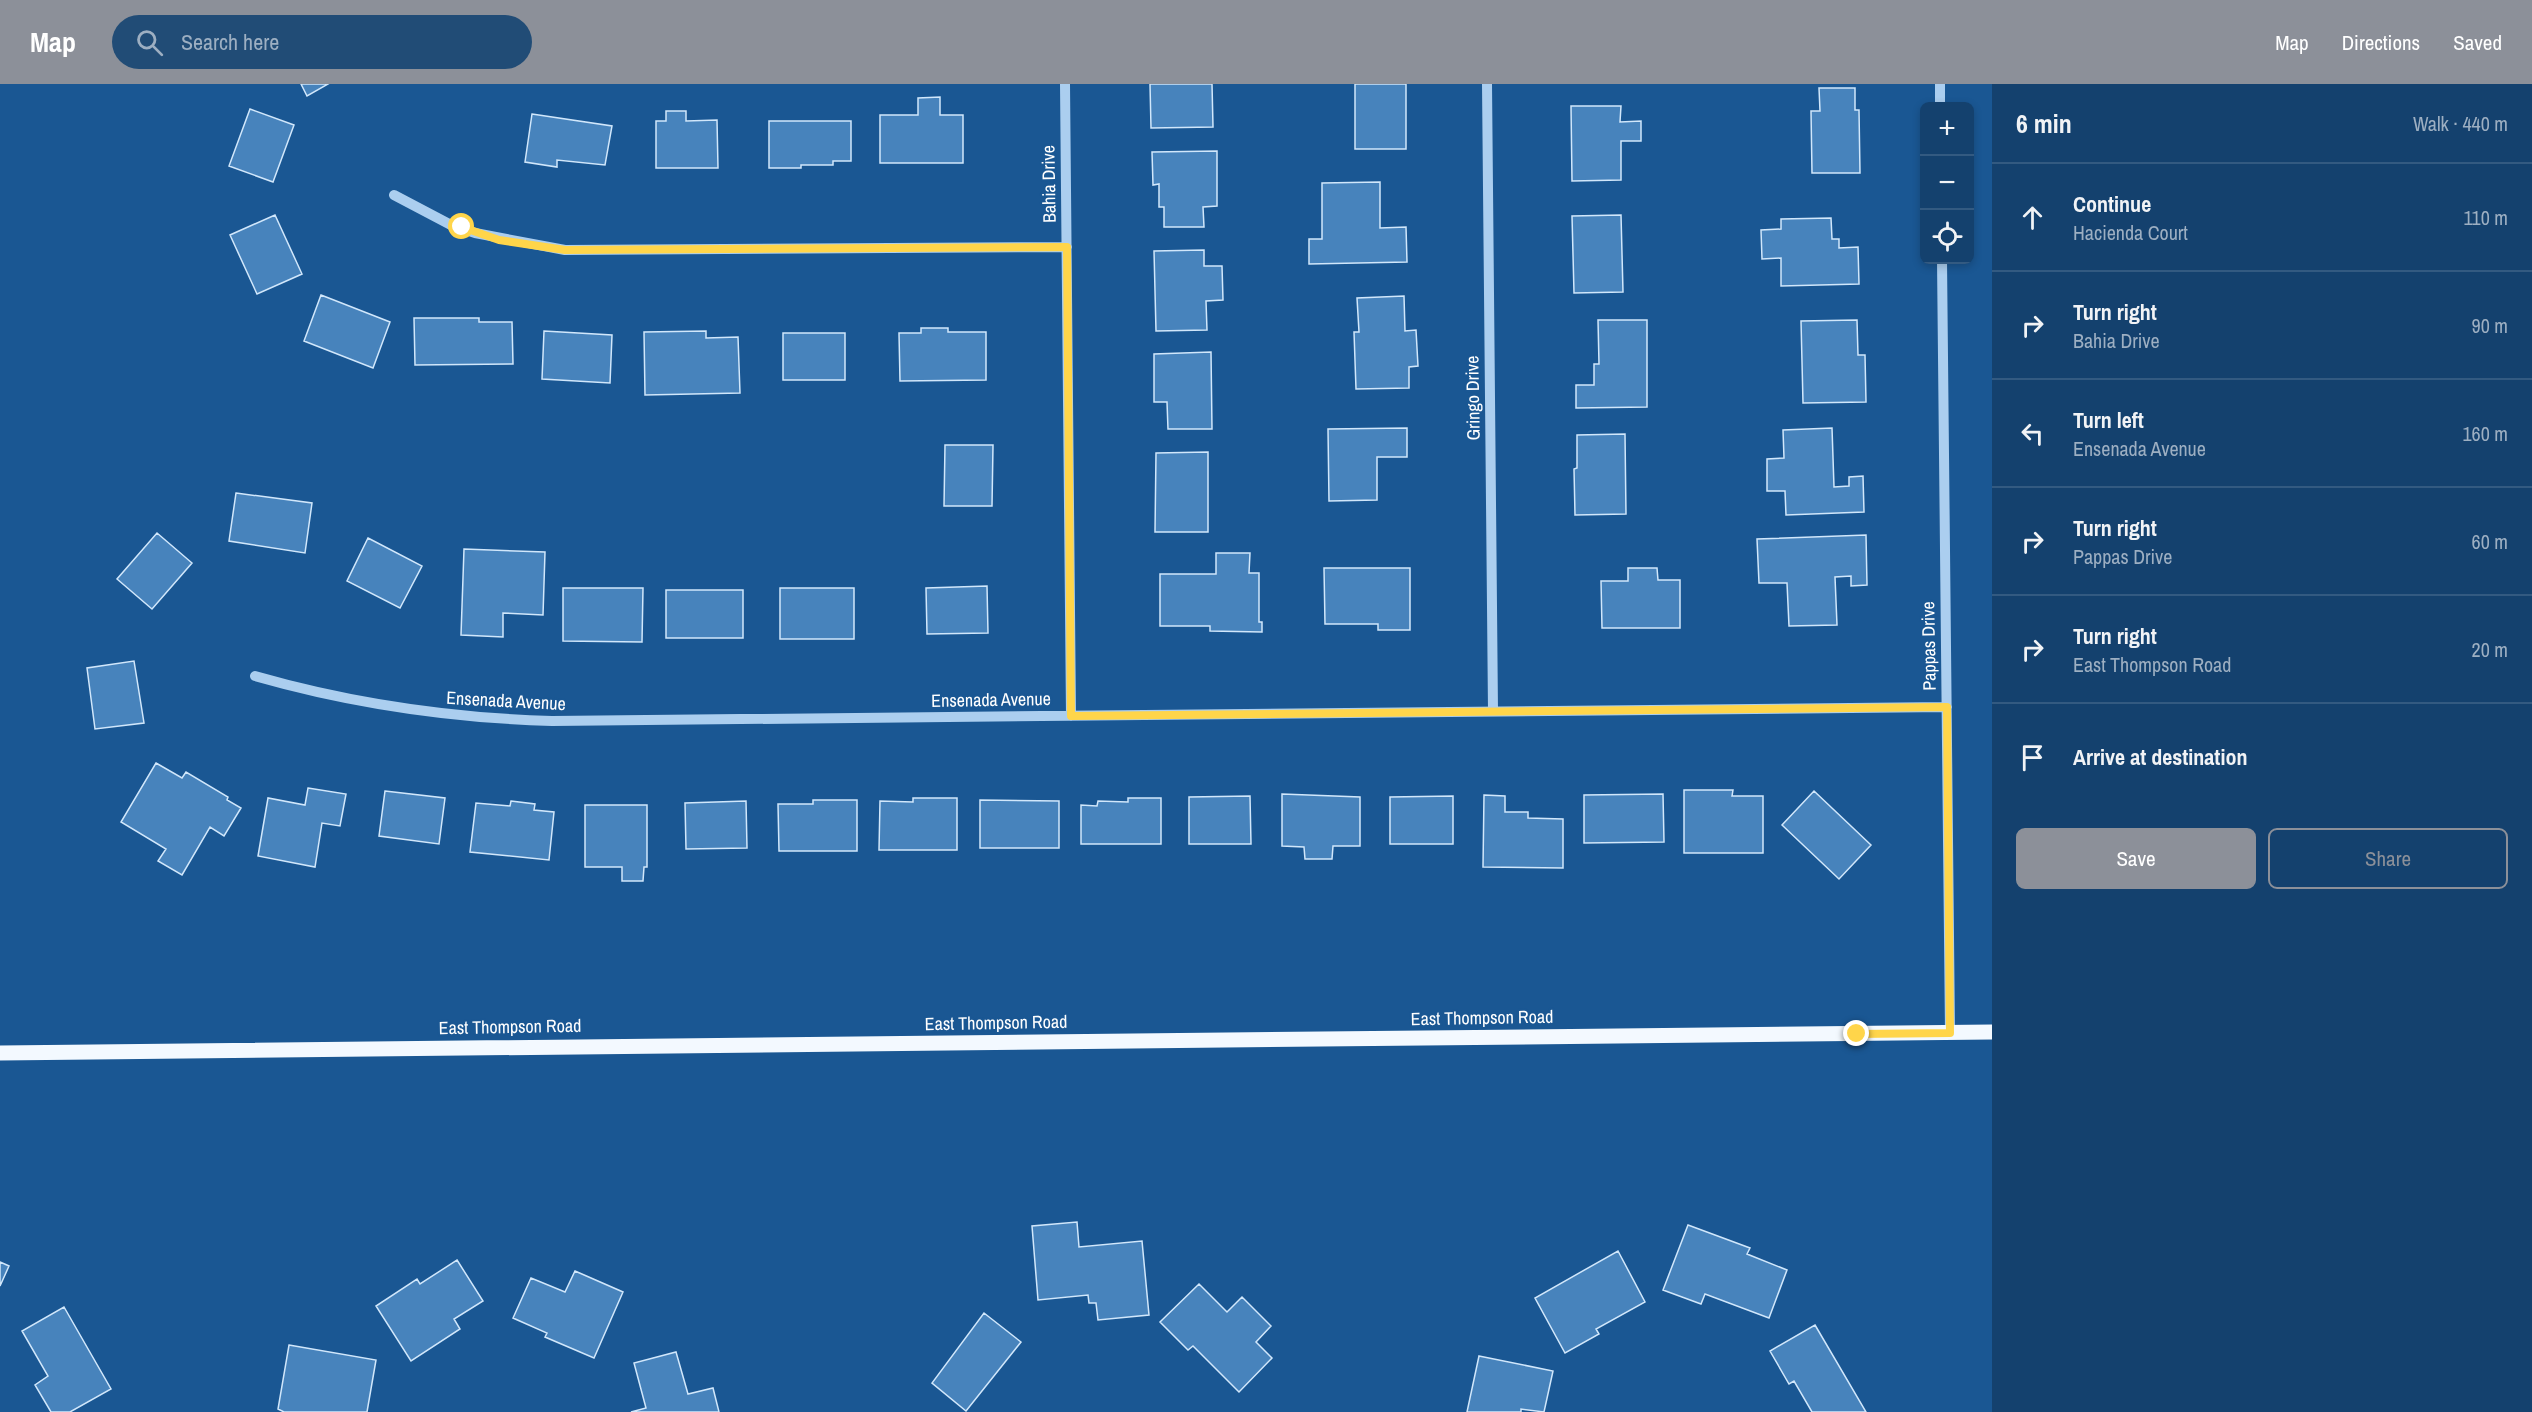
<!DOCTYPE html>
<meta charset="utf-8">
<style>
body{margin:0;font-family:"Archivo Narrow",sans-serif;background:#214c76;color:#f1f3f6}
.controls{position:absolute;right:18px;top:18px;display:grid;overflow:hidden;border-radius:9px;box-shadow:0 3px 9px #0003}
.controls button{width:54px;height:54px;display:grid;place-items:center;padding:0;border:0;border-bottom:2px solid #335a81;background:#14416e;color:#f1f3f6;font:30px sans-serif}
.stop{position:absolute;width:18px;height:18px;margin:-14px;border:4px solid #ffd54a;border-radius:50%;background:#fff}
.stop.end{background:#ffd54a;border-color:#fff;box-shadow:0 2px 6px #0008}
.list{margin:0;padding:0;list-style:none}
h2{display:flex;justify-content:space-between;align-items:center;height:78px;margin:0;padding:0 24px;font-size:26px}
h2 small{font-size:20px;font-weight:400;color:#9dafc2}
.list li{display:grid;grid-template-columns:39px 1fr auto;gap:18px;align-items:center;box-sizing:border-box;height:108px;padding:0 24px;border-top:2px solid #335a81}
.list b{display:block;font-size:22px;white-space:nowrap}
.list p{margin:0;font-size:20px;white-space:nowrap;color:#9dafc2}
.list em{font-size:20px;font-style:normal;color:#9dafc2}
.actions{display:flex;gap:12px;padding:18px 24px}
.actions a{flex:1;padding:14px 0;border:2px solid #8c9099;border-radius:9px;text-align:center;font-size:21px;color:#8c9099}
.actions .main{background:#8c9099;color:#fff}
.icon{flex:none;width:33px;height:33px;fill:none;stroke:currentColor;stroke-width:2;stroke-linecap:round;stroke-linejoin:round}
.map{position:relative;flex:none;width:1992px;height:1328px;overflow:hidden}
header{display:flex;align-items:center;gap:36px;box-sizing:border-box;height:84px;padding:0 30px;background:#8c9099;color:#fff}
header strong{font-size:28px}
nav{display:flex;gap:33px;margin-inline-start:auto;font-size:21px}
.search{width:420px;height:54px;background:#214c76;display:flex;align-items:center;gap:15px;box-sizing:border-box;padding:0 21px;border-radius:33px;color:#9dafc2;font-size:22px}
main{display:flex}
aside{flex:1;background:#14416e}
.map>svg:first-child{display:block}
</style>
<header>
<strong>Map</strong>
<div class="search"><svg class="icon" aria-label="search" viewBox="0 0 24 24"><circle cx="10" cy="10" r="6"/><path d="M15 15l6 6"/></svg>Search here</div>
<nav><a>Map</a><a>Directions</a><a>Saved</a></nav>
</header>
<main>
<div class="map">
<svg width="1992" height="1328" viewBox="0 0 1992 1328">
<rect width="100%" height="100%" fill="#1a5793"/>
<path fill="#4783bc" stroke="#d1e7fb" stroke-width="1.5" d="M301,0H328L307,12Z
M1150,0H1212L1213,43L1151,44Z
M1355,0H1406V65H1355Z
M1819,4H1855V26H1859L1860,89H1812L1811,27H1820Z
M940,13V31H963V79H880V31H918V14Z
M1571,22H1621L1620,38L1641,37V57H1621V96L1572,97Z
M250,25L294,41L273,98L229,82Z
M666,27H686V37L717,36L718,84H656V37H666Z
M532,30L612,42L605,81L557,76V83L525,78Z
M769,37H851V77H833V81H801V84H769Z
M1217,67V122L1203,123L1204,143H1164V123H1159V100L1153,101L1152,68Z
M1380,98V144L1406,143L1407,178L1309,180V155H1322V99Z
M275,131L302,190L257,210L230,151Z
M1621,131L1623,208L1574,209L1572,132Z
M1831,134L1832,155H1839V164L1858,163L1859,200L1781,202V174L1762,175L1761,146L1781,145V135Z
M1204,166V182H1222L1223,216L1206,217L1207,246L1156,247L1154,167Z
M321,211L390,238L373,284L304,257Z
M1404,212L1405,247L1416,246L1418,282L1409,283V304L1356,305L1354,248H1359L1357,214Z
M414,234H479V238H512L513,280L415,281Z
M1598,236H1647V323L1576,324V301H1594V280H1599Z
M1857,236L1858,271H1865L1866,318L1803,319L1801,237Z
M921,244H948V248H986V296L900,297L899,249H921Z
M544,247L612,251L610,299L542,295Z
M706,247V254L738,253L740,309L645,311L644,248Z
M783,249H845V296H783Z
M1211,268L1212,345H1168L1167,318H1154V270Z
M1407,344V373H1377V416L1329,417L1328,345Z
M1832,344L1834,403L1849,402V393L1863,392L1864,428L1786,431L1785,407H1767V375L1784,374L1783,346Z
M1625,350L1626,430L1575,431L1574,385L1577,384V351Z
M945,361H993L992,422H944Z
M1208,368V448H1155L1156,369Z
M236,409L312,419L305,469L229,457Z
M157,449L192,479L152,525L117,495Z
M1866,451L1867,501L1851,502V492L1835,493L1837,541L1789,542L1787,499H1759L1757,455Z
M368,454L422,482L400,524L347,497Z
M464,465L545,468L543,531L503,529V553L461,551Z
M1216,469H1250L1249,489H1259V538H1262V548L1210,547V542H1160V490H1216Z
M1324,484H1410V546H1378V540H1325Z
M1628,484H1657L1658,496H1680V544H1602L1601,497H1628Z
M987,502L988,549L927,550L926,504Z
M563,504H643L642,558L563,557Z
M780,504H854V555H780Z
M666,506H743V554H666Z
M134,577L144,639L95,645L87,584Z
M156,679L182,694L186,688L228,713L227,716L241,724L224,752L210,743L182,791L158,777L166,765L121,738Z
M308,704L346,710L340,742L322,739L315,783L258,772L268,714L305,721Z
M1684,706H1733L1732,712H1763V769H1684Z
M385,707L445,714L439,760L379,752Z
M1814,707L1871,761L1839,795L1782,741Z
M1282,710L1360,713V762H1333L1332,775H1305L1304,763L1282,762Z
M1663,710L1664,758L1584,759V711Z
M1484,711L1505,712V728H1528V734L1563,735V784L1483,783Z
M1250,712L1251,760H1189V713Z
M1453,712V760H1390V713Z
M913,714H957V766H879L880,717L913,718Z
M1128,714H1161V760H1081V721L1097,722L1098,717L1128,718Z
M813,716H857V767H779L778,720H813Z
M980,716L1059,717V764H980Z
M511,717L535,720L534,726L554,728L549,776L470,768L476,719L510,722Z
M746,717L747,764L686,765L685,719Z
M585,721H647V783H644L643,797H622V783H585Z
M1077,1138L1079,1163L1142,1157L1149,1231L1098,1236L1096,1219H1089L1088,1211L1038,1216L1032,1142Z
M1688,1141L1750,1164L1747,1170L1787,1186L1769,1234L1705,1210L1701,1220L1663,1206Z
M1618,1167L1645,1218L1596,1245L1599,1250L1565,1269L1535,1214Z
M457,1176L483,1217L454,1235L460,1245L411,1277L376,1222L417,1195L420,1200Z
M0,1178L9,1182L0,1202Z
M575,1187L623,1208L594,1274L545,1253L547,1249L513,1234L531,1194L565,1208Z
M1199,1200L1227,1228L1242,1213L1271,1242L1256,1258L1272,1274L1239,1308L1193,1262L1188,1266L1160,1238Z
M64,1223L111,1305L70,1328H51L35,1301L48,1292L22,1247Z
M984,1229L1021,1258L966,1327L932,1299Z
M1815,1241L1866,1328H1812L1794,1297L1789,1300L1770,1267Z
M289,1261L376,1276L367,1328H284L278,1325Z
M676,1268L688,1310L713,1304L719,1328H631L646,1324L634,1279Z
M1479,1272L1553,1287L1544,1328L1521,1325V1328H1467Z"/>
<g fill="none" stroke-linecap="round" stroke-linejoin="round">
<path stroke="#abceef" stroke-width="10" d="M1065,0L1071,632
M1487,0L1493,627
M1940,0V22
M394,111L451,141L475,149L565,166L1067,163
M1942,176L1950,949
M255,592C353,620 450,634 552,637L1947,623"/>
<path stroke="#f3f9ff" stroke-width="15" d="M0,969L1992,948"/>
</g>
<g fill="none" stroke-linecap="round" stroke-linejoin="round">
<path stroke="#ffd54a" stroke-width="8" d="M462,143L499,156L565,166L1067,163L1071,632L1947,623L1950,949L1857,950"/>
</g>
<g text-anchor="middle" stroke-width="4.5" stroke-linejoin="round" paint-order="stroke">
<g font-size="18" fill="#fff" stroke="#1a5793">
<text transform="translate(1049 100) rotate(-91)" y="6">Bahia Drive</text>
<text transform="translate(1473 314) rotate(-91)" y="6">Gringo Drive</text>
<text transform="translate(1929 562) rotate(-91)" y="6">Pappas Drive</text>
<text transform="translate(991 616) rotate(-1)" y="6">Ensenada Avenue</text>
<text transform="translate(506 617) rotate(3)" y="6">Ensenada Avenue</text>
<text transform="translate(1482 934) rotate(-1)" y="6">East Thompson Road</text>
<text transform="translate(996 939) rotate(-1)" y="6">East Thompson Road</text>
<text transform="translate(510 943) rotate(-1)" y="6">East Thompson Road</text>
</g>
</g>
</svg>
<div class="controls">
<button>+</button>
<button>−</button>
<button><svg class="icon" aria-label="locate" viewBox="0 0 24 24"><circle cx="12" cy="12" r="6"/><path d="M12 2v4M12 18v4M2 12h4M18 12h4"/></svg></button>
</div>
<div class="stop" style="left:462px;top:143px"></div>
<div class="stop end" style="left:1857px;top:950px"></div>
</div>
<aside>
<h2>6 min<small>Walk · 440 m</small></h2>
<ul class="list">
<li><svg class="icon" aria-label="ahead" viewBox="0 0 24 24"><path d="M12 20V5M6 11l6-6 6 6"/></svg><div><b>Continue</b><p>Hacienda Court</p></div><em>110 m</em></li>
<li><svg class="icon" aria-label="right" viewBox="0 0 24 24"><path d="M7 20v-9h11M14 6l5 5-5 5"/></svg><div><b>Turn right</b><p>Bahia Drive</p></div><em>90 m</em></li>
<li><svg class="icon" aria-label="left" viewBox="0 0 24 24"><path d="M17 20v-9H6M10 6l-5 5 5 5"/></svg><div><b>Turn left</b><p>Ensenada Avenue</p></div><em>160 m</em></li>
<li><svg class="icon" aria-label="right" viewBox="0 0 24 24"><path d="M7 20v-9h11M14 6l5 5-5 5"/></svg><div><b>Turn right</b><p>Pappas Drive</p></div><em>60 m</em></li>
<li><svg class="icon" aria-label="right" viewBox="0 0 24 24"><path d="M7 20v-9h11M14 6l5 5-5 5"/></svg><div><b>Turn right</b><p>East Thompson Road</p></div><em>20 m</em></li>
<li><svg class="icon" aria-label="arrive" viewBox="0 0 24 24"><path d="M6 21V4h12l-3 4 3 4H6"/></svg><div><b>Arrive at destination</b></div></li>
</ul>
<div class="actions"><a class="main">Save</a><a>Share</a></div>
</aside>
</main>
